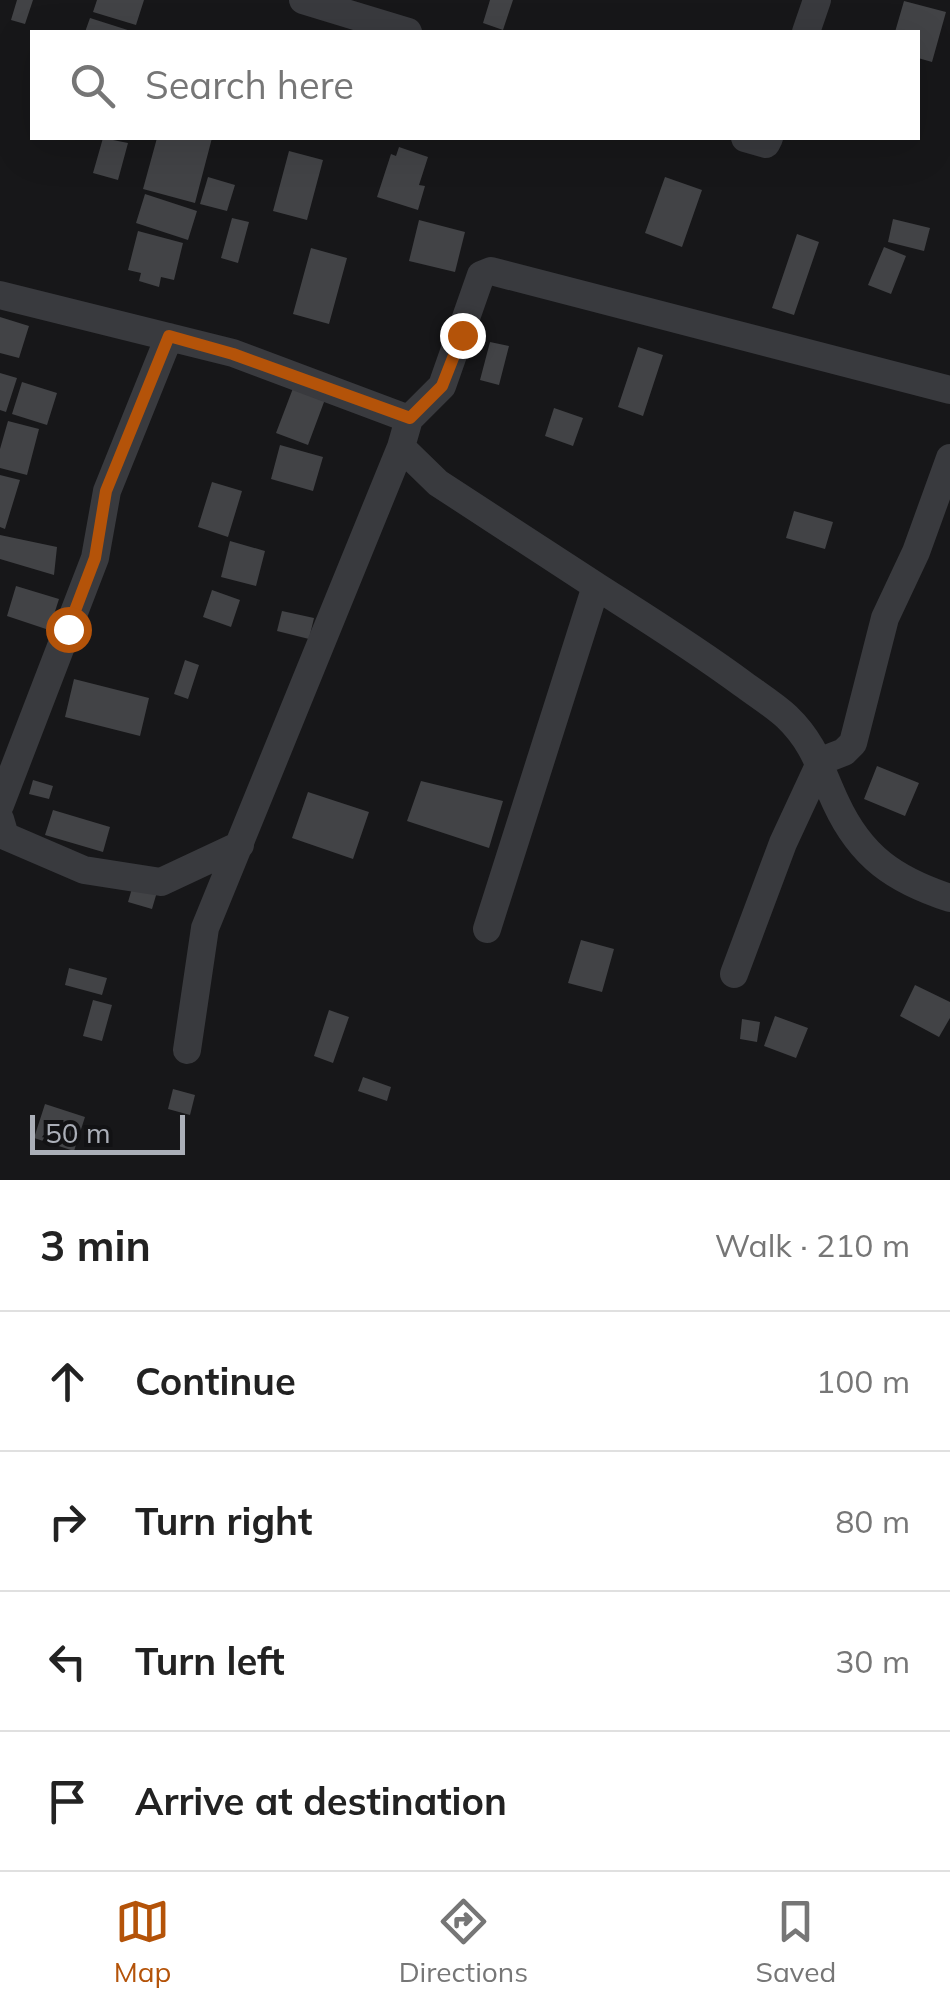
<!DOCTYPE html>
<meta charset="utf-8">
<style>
body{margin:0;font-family:Mulish,sans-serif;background:#f6f6f6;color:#222}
.scale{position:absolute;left:30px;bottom:25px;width:155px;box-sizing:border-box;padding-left:10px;border:5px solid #abafb8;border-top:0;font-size:28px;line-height:35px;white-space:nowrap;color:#abafb8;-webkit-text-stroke:8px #121214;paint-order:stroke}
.stop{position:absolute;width:30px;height:30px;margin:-22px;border:8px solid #b45309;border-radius:50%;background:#fff}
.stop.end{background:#b45309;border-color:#fff;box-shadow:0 2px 10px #0008}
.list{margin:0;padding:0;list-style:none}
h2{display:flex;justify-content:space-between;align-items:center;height:130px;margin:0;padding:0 40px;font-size:42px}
h2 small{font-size:32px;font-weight:400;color:#767676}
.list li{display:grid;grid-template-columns:65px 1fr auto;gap:30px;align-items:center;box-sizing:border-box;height:140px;padding:0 40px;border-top:2px solid #e0e0e0}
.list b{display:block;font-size:38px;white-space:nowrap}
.list em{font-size:32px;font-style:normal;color:#767676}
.icon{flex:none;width:55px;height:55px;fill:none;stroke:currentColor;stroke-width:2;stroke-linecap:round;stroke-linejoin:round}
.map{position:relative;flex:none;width:950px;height:1180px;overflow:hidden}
.search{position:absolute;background:#fff;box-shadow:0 10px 40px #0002;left:30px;right:30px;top:30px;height:110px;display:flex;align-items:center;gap:25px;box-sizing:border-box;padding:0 35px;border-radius:0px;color:#767676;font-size:38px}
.sheet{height:690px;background:#fff}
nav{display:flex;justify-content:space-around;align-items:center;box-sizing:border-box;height:140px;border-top:2px solid #e0e0e0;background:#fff;font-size:28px;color:#767676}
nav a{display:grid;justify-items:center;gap:5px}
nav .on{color:#b45309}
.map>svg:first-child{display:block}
</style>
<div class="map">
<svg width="950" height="1180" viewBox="0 0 950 1180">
<rect width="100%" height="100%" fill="#171719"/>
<path fill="#424346" d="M17,0H33L25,24L11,20Z
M97,0H144L136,25L93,12Z
M490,0H513L503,30L483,23Z
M904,1L946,12L932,62L918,58V32H895Z
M90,18L134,32H85Z
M103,138L128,143L118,180L93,173Z
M157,138H212L195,203L143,189Z
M399,147L428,157L419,185L425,186L418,210L377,197L391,154L396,156Z
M289,151L323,160L307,220L273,211Z
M208,177L235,185L227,211L200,204Z
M665,177L702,190L682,247L645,233Z
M145,194L197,211L188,240L136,223Z
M232,218L249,222L238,263L221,258Z
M893,219L930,228L924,251L888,242Z
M419,220L465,232L455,272L409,261Z
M138,231L183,243L174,280L161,277L159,287L139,281L141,273L128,270Z
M797,234L819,242L794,315L772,308Z
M884,247L906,256L891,294L868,285Z
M311,248L347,258L329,324L293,314Z
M0,317L29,326L19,358L0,353Z
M490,342L509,346L499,385L480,380Z
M638,347L663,355L643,416L618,407Z
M0,373L17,378L6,412L0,410Z
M22,382L57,393L47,425L12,414Z
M295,383L327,394L308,445L276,433Z
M554,408L583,418L573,446L545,436Z
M8,421L39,429L27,475L0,468V449Z
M280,445L323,457L313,491L271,479Z
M0,475L20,480L5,529L0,527Z
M212,482L242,491L228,537L198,527Z
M794,511L833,522L825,549L786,538Z
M0,535L57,547L54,575L0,559Z
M230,541L265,551L256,586L221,577Z
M16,586L59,599L49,630L7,616Z
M212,590L240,600L231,627L203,617Z
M282,611L314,618L309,639L277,631Z
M185,660L199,665L188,699L174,694Z
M74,679L149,698L140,736L65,717Z
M877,766L919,783L905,816L864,799Z
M33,780L53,786L49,799L29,794Z
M421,781L503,801L489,848L407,821Z
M308,792L369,812L353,859L292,838Z
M53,810L110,827L103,852L45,835Z
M133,885L157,892L152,909L128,902Z
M581,940L614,949L602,992L568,983Z
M69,968L107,978L102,995L65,985Z
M915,985L950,1002V1018L939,1037L900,1016Z
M93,1000L112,1005L102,1041L83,1036Z
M329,1010L349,1017L333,1063L314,1056Z
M775,1016L808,1028L796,1058L764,1046Z
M742,1019L760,1022L757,1042L740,1039Z
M363,1077L391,1087L387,1101L358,1091Z
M173,1089L195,1095L190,1115L168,1109Z
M45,1104L85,1117L74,1151L34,1138Z"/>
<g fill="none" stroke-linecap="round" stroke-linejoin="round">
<path stroke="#393a3e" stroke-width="28" d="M303,0L408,32
M806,32L817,0
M745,138L766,144L769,138
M0,295L233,353L409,419
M596,586C646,618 696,649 743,684C758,695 774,705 787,717C815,744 820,769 836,803C861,857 895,880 950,898
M0,805L95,558L107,491L169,337
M0,819L5,836L84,870L161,882L240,845
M487,929L596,586L438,483L401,447L409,419L442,386L481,275L491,271L950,390
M734,974L783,843L821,761L844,752L853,743L885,618L916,552L950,458
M187,1050L205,928L401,447"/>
</g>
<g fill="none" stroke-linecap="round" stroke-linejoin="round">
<path stroke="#b45309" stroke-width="12" d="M68,629L95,558L106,491L169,336L233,354L410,418L442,386L462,335"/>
</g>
</svg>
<div class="scale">50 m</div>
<div class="stop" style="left:68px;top:629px"></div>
<div class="stop end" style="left:462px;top:335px"></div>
<div class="search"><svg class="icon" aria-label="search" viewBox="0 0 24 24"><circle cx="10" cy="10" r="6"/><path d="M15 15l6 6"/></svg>Search here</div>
</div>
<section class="sheet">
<h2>3 min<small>Walk · 210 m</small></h2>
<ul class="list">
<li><svg class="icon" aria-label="ahead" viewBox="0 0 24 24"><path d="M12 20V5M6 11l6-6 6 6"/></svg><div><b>Continue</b></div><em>100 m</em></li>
<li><svg class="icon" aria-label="right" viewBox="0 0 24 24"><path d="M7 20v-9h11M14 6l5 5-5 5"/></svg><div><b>Turn right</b></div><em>80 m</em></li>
<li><svg class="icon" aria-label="left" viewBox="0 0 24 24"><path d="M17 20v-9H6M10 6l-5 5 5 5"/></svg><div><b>Turn left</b></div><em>30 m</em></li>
<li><svg class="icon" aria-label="arrive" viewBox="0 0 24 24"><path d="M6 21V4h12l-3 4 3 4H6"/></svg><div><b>Arrive at destination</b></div></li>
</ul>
</section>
<nav>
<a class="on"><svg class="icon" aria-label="map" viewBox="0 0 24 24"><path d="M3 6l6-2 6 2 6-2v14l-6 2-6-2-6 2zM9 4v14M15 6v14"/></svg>Map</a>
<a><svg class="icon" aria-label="directions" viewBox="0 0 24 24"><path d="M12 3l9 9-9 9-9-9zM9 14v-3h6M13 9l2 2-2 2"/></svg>Directions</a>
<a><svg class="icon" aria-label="saved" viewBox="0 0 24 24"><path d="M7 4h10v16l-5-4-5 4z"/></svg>Saved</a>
</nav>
